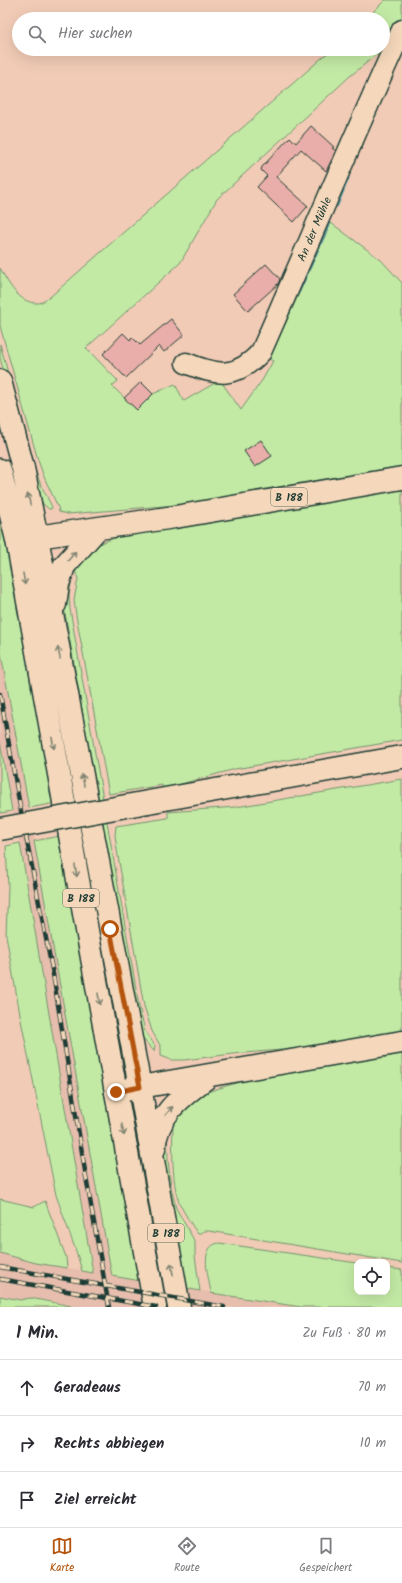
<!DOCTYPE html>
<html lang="de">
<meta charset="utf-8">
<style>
body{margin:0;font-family:Kalam,sans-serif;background:#f2f2f3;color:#2b2b33}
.controls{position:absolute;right:12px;bottom:12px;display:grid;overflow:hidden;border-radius:8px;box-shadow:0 4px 16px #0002}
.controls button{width:36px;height:36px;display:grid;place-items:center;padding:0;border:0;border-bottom:1px solid #e1e1e2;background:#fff;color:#2b2b33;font:20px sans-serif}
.stop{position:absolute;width:12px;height:12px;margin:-9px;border:3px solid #b45309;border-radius:50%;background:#fff}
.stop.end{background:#b45309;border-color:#fff;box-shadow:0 1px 4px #0008}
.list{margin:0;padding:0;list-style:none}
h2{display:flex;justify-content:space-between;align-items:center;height:52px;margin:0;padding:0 16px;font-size:17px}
h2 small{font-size:13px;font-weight:400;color:#7c7c81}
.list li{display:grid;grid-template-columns:26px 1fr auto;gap:12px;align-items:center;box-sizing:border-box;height:56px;padding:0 16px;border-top:1px solid #e1e1e2}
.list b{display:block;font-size:15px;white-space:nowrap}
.list em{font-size:13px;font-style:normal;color:#7c7c81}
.icon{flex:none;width:22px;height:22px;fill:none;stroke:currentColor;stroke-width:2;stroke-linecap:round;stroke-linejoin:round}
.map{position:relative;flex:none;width:402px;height:1307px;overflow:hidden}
.search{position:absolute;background:#fff;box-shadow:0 4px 16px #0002;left:12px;right:12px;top:12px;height:44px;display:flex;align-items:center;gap:10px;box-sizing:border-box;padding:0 14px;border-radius:22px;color:#7c7c81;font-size:15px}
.sheet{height:220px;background:#fff}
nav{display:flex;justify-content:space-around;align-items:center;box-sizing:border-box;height:56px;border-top:1px solid #e1e1e2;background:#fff;font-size:11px;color:#7c7c81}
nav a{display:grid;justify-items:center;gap:2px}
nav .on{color:#b45309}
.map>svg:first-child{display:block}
</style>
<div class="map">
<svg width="402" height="1307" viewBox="0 0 402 1307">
<rect width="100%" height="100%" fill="#f1cbb6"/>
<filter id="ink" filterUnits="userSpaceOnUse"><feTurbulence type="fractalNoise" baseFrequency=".025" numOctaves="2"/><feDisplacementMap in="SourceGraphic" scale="8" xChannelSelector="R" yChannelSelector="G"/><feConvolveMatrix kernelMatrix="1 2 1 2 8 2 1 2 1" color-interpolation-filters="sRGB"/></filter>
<g filter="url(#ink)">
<path fill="#e7bdad" d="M0,648L112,1276L301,1307H80L30,1298L20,1300L0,1296V1253L36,1263L93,1272L20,843L12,811L0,742Z"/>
<path fill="#c3eaa5" stroke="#71946c" d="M385,0H402V17L386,52L381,56L376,55L350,76L217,199L180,263L86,348L118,381L112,386L137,410L153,394L175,384L184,401L220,380L241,410L263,379L273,361L269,359L331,223L381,260L402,283V468L187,504L68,514L59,512L58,507L44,477L38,460L0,326V268C8,283 19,304 38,303C42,303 46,299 50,297L332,49H383V19H366Z
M0,344L34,467L41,485L52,507L51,509H49L43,504L37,490L0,358Z
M402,487V740L235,769L163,789L162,785L109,794L76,615L74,600L78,579L74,567L98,544L115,538Z
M0,509L56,803L29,808L0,648Z
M69,573L72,577L69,595L70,609L139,1006L145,1031L155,1046L154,1051L142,1038L134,1007L64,607Z
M0,742L12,811L1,813L0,808Z
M402,779V1032L305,1048L232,1054L184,1060H172L161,1056V1047L152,1031L144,1006L117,850L115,835L116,826L168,818V812L236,807Z
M60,836L141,1281L112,1276L34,841Z
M20,843L93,1273L82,1271L77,1254L56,1195L21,1020L6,935L8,887L6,846Z
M402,1051V1263L209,1231H204L198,1234C191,1224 184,1213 179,1202C171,1182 172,1133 174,1111L195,1096L226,1086L268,1075Z
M167,1126L168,1160L171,1187L176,1208L195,1242V1256L200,1291L185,1288L162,1160Z
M0,1199L34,1207L45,1201L66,1257L67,1268L36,1263L0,1253Z
M219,1243L357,1263V1292H387V1268L402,1270V1307H301L211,1293C209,1278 198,1246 219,1243Z
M0,1296L20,1300L30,1298L71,1306V1307H0Z"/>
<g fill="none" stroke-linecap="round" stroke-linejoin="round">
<path stroke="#639ca6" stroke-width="5" d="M336,205L347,178
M298,291L328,224"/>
</g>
<path fill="#e9aea9" stroke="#1f3d34" d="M311,126L334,147L332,148L336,151L326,171L301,149L276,177L308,206L294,222L257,187L267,176L261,170L262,167L290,137L296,143Z
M266,264L280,279L278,284L248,311L233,294Z
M171,319L184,335L164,352L159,346L126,378L103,354L123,333L130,340L132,337L140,345Z
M141,382L153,394L137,410L124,398Z
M261,440L272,456L255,467L244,451Z"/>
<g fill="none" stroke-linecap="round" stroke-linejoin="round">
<g stroke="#1f3d34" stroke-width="23">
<g id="minor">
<path id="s1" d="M186,363C218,376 236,379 261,352C308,245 353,137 402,30"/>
</g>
</g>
<g stroke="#1f3d34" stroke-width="25">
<path id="major" d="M0,381L23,468L53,619L140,1087L116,1092L17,540L0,470
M55,604L58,584L64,566L97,529"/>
</g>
<g stroke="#1f3d34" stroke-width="25">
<path id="highway" d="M37,537L175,517L402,478
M148,802L402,757
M116,1092L155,1307
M154,1149C157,1114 180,1098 206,1078
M179,1307L140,1087L402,1042"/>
</g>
<use href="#minor" stroke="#f5d8bb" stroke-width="20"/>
<use href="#major" stroke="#f5d8bb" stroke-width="22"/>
<use href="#highway" stroke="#f5d8bb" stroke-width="22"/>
<g stroke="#1f3d34" stroke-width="4.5">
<path id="rail" d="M0,694L20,806L53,974L86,1177L109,1307
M0,1267L224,1307
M0,1279L156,1307"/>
</g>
<use href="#rail" stroke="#f5d8bb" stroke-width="3" stroke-dasharray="9" stroke-linecap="butt"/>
<g stroke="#1f3d34" stroke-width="25" stroke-linecap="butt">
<path id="highway-bridge" d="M0,829L148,802"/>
</g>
<use href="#highway-bridge" stroke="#f5d8bb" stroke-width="22"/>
</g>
<defs><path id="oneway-shaft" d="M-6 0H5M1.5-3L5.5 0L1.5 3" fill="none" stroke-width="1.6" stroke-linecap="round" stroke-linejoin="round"/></defs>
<g stroke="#7f8371">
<use href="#oneway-shaft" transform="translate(29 499) rotate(-101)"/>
<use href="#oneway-shaft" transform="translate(72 556) rotate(-49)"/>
<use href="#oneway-shaft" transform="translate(24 579) rotate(80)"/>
<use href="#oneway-shaft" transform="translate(59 653) rotate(-101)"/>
<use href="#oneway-shaft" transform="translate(53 743) rotate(80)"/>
<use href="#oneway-shaft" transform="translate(83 780) rotate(-101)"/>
<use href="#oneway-shaft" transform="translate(76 871) rotate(80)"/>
<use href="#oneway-shaft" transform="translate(99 999) rotate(80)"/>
<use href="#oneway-shaft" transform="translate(169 1111) rotate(-50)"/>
<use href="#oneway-shaft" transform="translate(123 1130) rotate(79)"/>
<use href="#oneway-shaft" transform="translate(172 1269) rotate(-100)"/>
</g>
</g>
<g fill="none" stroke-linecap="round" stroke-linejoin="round" filter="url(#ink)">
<path stroke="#b45309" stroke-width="5" d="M110,929L140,1087L116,1092"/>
</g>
<g text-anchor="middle" stroke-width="3" stroke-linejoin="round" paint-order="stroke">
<g fill="#f5d8bb" stroke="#5f6c5c" stroke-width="1">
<rect x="271" y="488" width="36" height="18" rx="3"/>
<rect x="63" y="889" width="36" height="18" rx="3"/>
<rect x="148" y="1224" width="36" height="18" rx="3"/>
</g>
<g font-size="11" font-weight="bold" fill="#1f3d34">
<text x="289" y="501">B 188</text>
<text x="81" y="902">B 188</text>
<text x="166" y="1237">B 188</text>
</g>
<g font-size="12" fill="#1f3d34" stroke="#f5d8bb">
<text dy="4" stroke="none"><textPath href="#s1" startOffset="217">An der Mühle</textPath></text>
</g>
</g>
</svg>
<div class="controls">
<button><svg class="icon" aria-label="locate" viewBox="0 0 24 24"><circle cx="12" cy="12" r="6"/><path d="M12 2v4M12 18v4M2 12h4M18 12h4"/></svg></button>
</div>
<div class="stop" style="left:110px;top:929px"></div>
<div class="stop end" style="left:116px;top:1092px"></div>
<div class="search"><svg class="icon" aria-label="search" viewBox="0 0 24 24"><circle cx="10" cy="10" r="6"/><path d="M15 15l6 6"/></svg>Hier suchen</div>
</div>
<section class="sheet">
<h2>1 Min.<small>Zu Fuß · 80 m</small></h2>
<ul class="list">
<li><svg class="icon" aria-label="ahead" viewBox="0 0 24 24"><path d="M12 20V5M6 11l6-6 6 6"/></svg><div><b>Geradeaus</b></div><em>70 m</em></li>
<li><svg class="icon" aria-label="right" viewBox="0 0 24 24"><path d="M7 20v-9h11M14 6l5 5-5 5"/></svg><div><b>Rechts abbiegen</b></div><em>10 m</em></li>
<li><svg class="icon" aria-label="arrive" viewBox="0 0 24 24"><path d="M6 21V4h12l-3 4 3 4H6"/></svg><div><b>Ziel erreicht</b></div></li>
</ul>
</section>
<nav>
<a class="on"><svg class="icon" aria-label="map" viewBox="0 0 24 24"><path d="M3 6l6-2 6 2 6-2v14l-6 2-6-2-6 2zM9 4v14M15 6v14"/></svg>Karte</a>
<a><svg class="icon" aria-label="directions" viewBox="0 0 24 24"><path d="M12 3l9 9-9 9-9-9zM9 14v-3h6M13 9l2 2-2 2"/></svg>Route</a>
<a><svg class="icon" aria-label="saved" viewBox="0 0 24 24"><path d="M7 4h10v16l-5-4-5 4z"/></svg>Gespeichert</a>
</nav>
